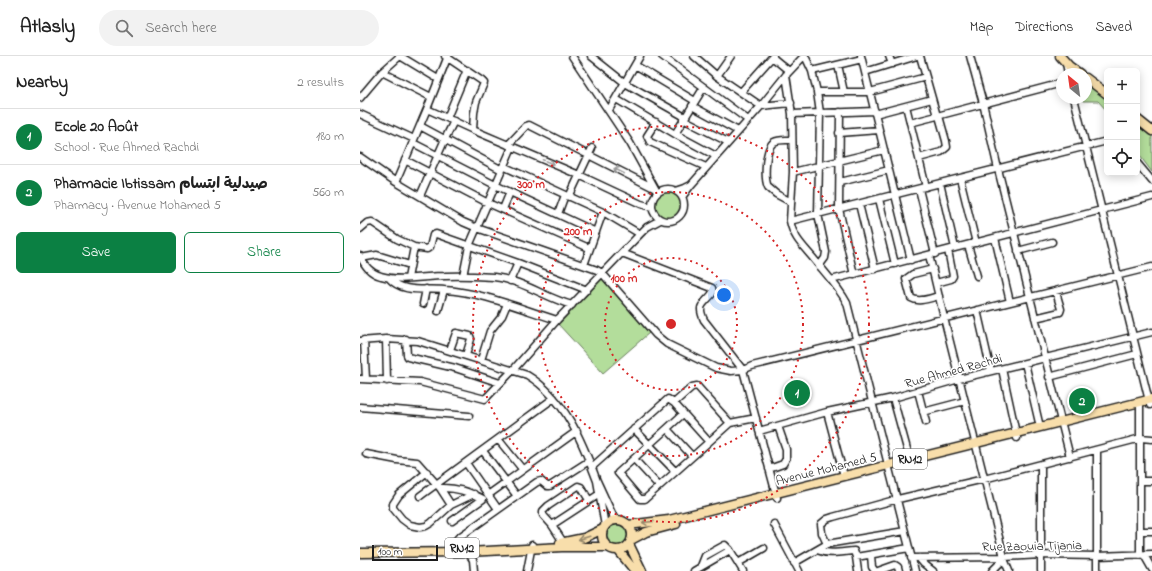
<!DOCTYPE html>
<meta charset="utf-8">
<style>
body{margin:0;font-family:"Indie Flower","Playpen Sans Arabic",sans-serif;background:#f2f2f2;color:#222}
.controls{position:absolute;right:12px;top:12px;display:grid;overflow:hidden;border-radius:6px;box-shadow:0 2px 10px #0003}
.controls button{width:36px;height:36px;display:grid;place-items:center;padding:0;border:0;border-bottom:1px solid #e0e0e0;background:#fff;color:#222;font:20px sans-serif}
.compass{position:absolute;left:696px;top:12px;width:36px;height:36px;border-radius:50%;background:#fff;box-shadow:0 2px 10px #0003;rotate:331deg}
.scale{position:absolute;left:12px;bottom:10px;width:66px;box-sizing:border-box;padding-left:4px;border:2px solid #1c1c1c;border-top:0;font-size:11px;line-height:14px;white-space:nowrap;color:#1c1c1c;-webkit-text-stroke:3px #fff;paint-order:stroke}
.you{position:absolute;left:364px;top:239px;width:14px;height:14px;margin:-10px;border:3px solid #fff;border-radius:50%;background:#1a73e8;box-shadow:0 0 0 6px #1a73e833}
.badge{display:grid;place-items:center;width:26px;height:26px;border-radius:50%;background:#0b8043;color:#fff;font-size:13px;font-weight:700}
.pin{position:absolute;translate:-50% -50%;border:2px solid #fff;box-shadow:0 1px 4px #0006}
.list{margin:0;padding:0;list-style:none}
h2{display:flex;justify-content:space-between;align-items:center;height:52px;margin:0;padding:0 16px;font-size:17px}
h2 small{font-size:13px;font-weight:400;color:#767676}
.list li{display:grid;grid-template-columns:26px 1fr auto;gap:12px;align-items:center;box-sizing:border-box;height:56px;padding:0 16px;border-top:1px solid #e0e0e0}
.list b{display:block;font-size:15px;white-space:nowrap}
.list p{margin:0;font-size:13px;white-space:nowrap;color:#767676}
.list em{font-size:13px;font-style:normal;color:#767676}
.actions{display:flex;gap:8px;padding:12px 16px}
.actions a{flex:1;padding:9px 0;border:1px solid #0b8043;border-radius:6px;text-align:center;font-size:14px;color:#0b8043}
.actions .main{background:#0b8043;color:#fff}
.icon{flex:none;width:22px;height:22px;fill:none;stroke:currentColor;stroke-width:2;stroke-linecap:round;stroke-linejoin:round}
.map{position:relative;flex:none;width:792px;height:515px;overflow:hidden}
header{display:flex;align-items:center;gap:24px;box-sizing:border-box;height:56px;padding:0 20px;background:#fff;border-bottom:1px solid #e0e0e0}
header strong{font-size:19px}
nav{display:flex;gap:22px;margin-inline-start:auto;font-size:14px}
.search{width:280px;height:36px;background:#f2f2f2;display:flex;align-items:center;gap:10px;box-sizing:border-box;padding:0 14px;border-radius:22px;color:#767676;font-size:15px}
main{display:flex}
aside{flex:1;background:#fff}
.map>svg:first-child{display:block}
</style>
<header>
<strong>Atlasly</strong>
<div class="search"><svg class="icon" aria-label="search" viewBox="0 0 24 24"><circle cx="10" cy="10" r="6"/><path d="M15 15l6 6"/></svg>Search here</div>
<nav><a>Map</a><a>Directions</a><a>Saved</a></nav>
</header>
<main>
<aside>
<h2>Nearby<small>2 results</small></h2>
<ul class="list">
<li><span class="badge">1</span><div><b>Ecole 20 Août</b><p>School · Rue Ahmed Rachdi</p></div><em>180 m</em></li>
<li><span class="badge">2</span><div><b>Pharmacie Ibtissam صيدلية ابتسام</b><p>Pharmacy · Avenue Mohamed 5</p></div><em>560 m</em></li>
</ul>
<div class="actions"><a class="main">Save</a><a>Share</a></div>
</aside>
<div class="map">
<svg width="792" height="515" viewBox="0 0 792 515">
<rect width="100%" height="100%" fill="#fff"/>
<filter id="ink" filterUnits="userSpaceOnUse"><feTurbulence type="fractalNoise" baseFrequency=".025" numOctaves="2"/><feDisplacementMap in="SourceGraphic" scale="8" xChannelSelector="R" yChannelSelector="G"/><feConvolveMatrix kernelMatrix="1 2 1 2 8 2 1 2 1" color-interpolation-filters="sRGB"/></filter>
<g filter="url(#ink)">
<path fill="#b3dd9b" stroke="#687c5c" d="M726,25L747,39V55L738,45H723L722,42H726Z
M777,64L792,77V116L777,96Z
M295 149a13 13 0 1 1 26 0a13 13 0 1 1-26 0Z
M242,223L289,277L243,317L198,268Z
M244 479a12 12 0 1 1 24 0a12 12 0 1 1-24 0Z"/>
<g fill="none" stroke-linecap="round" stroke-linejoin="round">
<g stroke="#1c1c1c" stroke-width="9">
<path id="minor" d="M40,0L78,23
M85,0L122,25L124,27L116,46L114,57L113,74
M212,0L270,87L297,136
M231,0L265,27L325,61
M302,0L388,64
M334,0L357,20L401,50L431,47
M445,0L452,15L457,36L460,57L458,158L466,196L465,202L459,210
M501,0L551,204
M529,0L532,8
M560,0L577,60L702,27
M610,0L623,47L638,113L710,401
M412,1L429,15
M706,7L708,18
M275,9L335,45
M478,9L484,36
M452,15L502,3
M22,16L71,41
M505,16L557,0
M426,19L432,58L433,116L430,165C433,181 443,190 453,202C465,217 478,230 487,247L555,515
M357,20L371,0
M381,36L413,0
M457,36H510L566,21
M0,42L22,16L40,0
M714,42L790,349
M256,43L315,78L356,100
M332,50L378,75
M546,50L566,131
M67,53L113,74L219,119L281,148L292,151
M249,54L280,0
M480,56L479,153L494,219
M0,58L54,83
M432,58L515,55
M515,58L572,43
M87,62L107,14
M323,63L368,86
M296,66L287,80L290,86L346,111
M550,67L577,60
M60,70L142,114
M479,77L519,74
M315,78L344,31
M53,87L135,129L236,176
M148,89L166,70L169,69L294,132
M0,101L36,126L103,166L117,172L237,214L242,217L296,279L307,288L356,312L371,315L383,314L392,310L792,211
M559,102L581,96L587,91L586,85L579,60
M45,104L128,147L229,192
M777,107L792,125
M143,110L243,156L280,178
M433,116L524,94
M600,122L616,187
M36,126L67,53L88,0
M480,126L529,114
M580,127L595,192
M331,129L401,50L426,19L444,0
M292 149a16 16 0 1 1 32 0a16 16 0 1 1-32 0Z
M559,133L575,198
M316,135L325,132L331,129L322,141
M60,140L85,83L94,65
M209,141L232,92
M519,143L535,208
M431,146L416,138L408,131C404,122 405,92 414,86C419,83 426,84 432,84
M499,148L515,213
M143,153L150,136
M198,158L205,139
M430,165L747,85
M0,173L7,167L12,166L37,183L54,191
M635,182L650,246
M608,189L617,220
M658,195L692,186
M262,197L352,232L353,236L352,238C343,249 337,249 344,264L383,314L417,442
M569,199L584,262L644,501V503L632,515
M0,200C5,210 10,217 21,220C41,226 65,220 85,220C101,219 118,220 134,221C162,224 186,242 212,249
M1,202L17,199L50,209
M224,209L243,156
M573,213L553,218L546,223L551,242C559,247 570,242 579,240
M103,220L109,190L152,91
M29,222C43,238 65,232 84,234C122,236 161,253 197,264
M48,222L54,191L67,193L70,191L73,179L76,178L158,207L227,234
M471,224L792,141
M150,225L158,207
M576,227L591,223L593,220L588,194
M63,248L66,233
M617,254L631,315
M78,255L84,234
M675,262L700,256L701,253L696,236
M26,283L27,325
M46,283L47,299L48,301L95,312L140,327
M4,284L6,323
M0,285L26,283L58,285L167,319C205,342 222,385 237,425
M90,294L96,277L110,280L111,283L106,299
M121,304L130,275L142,260L147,248
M665,307L680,371
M642,313L657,382
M689,321L777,298
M0,323L60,326L125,343L153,314L197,264L280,178L287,171L300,164
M558,335L566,366
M533,342L550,404
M780,346V499
M314,347L332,331L337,330L370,367L396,362
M0,351L109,360
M467,356L484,420
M563,356L605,345
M323,358L258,417L280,443H285L370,367
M274,373L315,415
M307,373L332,400
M399,375L467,356L533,342L599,323L792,276
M138,383L163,414
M737,394V515
M123,395L157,440
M6,398L37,404L57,406L80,432L91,449
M274,403L299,430
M106,407L138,453
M681,409V515
M232,411L308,343L314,347L349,386
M409,413L423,408L426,403V393L418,370
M67,416L39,439L33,448V452L42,463L50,469L60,471L66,470L71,467L91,449L114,438
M780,425H792
M80,432C96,431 109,436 123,443L92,465
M128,439L217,375
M60,440L194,342
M414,468L439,515
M192,469L241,437
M245,470L237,425L255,464
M781,475H792
M467,488L462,477L461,468L467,463L473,461L538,443L624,423L781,382L792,383
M205,489L192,469L183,459V455L188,450L218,430L221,431L229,444
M457,494C469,499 481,496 494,495L496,501L549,492
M92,496L95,486L98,482L177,426L181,425L187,430H190L229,405
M108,496L113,504L114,515
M511,499L512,511L515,515
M784,499L792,513
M496,501L498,515
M551,502L644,501L681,499L737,500L792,498
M559,502L564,508L573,515
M644,503L649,515
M378,507L404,492
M434,507L467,488L545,475
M341,510L345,500L365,489L370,494L383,515
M167,515L172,489
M334,515L370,494
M518,515L535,509L538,511L539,515"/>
</g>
<g stroke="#1c1c1c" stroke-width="11">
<path id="major" d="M700,0L709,10L720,18
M726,22L747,38
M777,63L792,75
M242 479a15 15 0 1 1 30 0a15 15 0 1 1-30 0Z
M268,469L309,464L792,343
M271,484L286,476L316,468
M200,487L224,482L243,473
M269,488L282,515
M258,494L275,515
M0,497L108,496L202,491H248"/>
</g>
<use href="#minor" stroke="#fff" stroke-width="6"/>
<use href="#major" stroke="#f8deab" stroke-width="8"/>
</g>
<defs><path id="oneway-shaft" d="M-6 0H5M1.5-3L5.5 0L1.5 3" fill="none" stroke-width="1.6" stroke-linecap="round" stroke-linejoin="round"/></defs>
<g stroke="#999">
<use href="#oneway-shaft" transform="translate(188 106) rotate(22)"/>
<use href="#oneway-shaft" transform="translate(259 115) rotate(-154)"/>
</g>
<g stroke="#95876b">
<use href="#oneway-shaft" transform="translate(288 466) rotate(174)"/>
<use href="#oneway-shaft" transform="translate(224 482) rotate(164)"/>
</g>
</g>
<g fill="none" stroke="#d62828" stroke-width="2" stroke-dasharray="2 4">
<circle cx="311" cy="268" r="66"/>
<circle cx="311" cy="268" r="132"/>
<circle cx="311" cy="268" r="198"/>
</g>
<g text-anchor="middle" stroke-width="3.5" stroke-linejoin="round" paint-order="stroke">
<g fill="#fff" stroke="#606060" stroke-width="1">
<rect x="533" y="393" width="34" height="20" rx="3"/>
<rect x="85" y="482" width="34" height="20" rx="3"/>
</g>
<g font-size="12" font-weight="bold" fill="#1c1c1c">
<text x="550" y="407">RN12</text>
<text x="102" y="496">RN12</text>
</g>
<g font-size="13" fill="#1c1c1c" stroke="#fff">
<text transform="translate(593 314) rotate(-15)" y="5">Rue Ahmed Rachdi</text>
<text transform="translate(466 412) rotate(-14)" y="5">Avenue Mohamed 5</text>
<text transform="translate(672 489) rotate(-1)" y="5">Rue Zaouia Tijania</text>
</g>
</g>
<circle cx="311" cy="268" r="6" fill="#d62828" stroke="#fff" stroke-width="2"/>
<g font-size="12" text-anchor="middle" font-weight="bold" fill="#d62828" stroke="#fff" stroke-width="3.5" stroke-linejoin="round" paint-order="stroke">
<text x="171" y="132">300 m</text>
<text x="218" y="179">200 m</text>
<text x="264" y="226">100 m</text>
</g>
</svg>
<div class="controls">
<button>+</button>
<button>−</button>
<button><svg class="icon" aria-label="locate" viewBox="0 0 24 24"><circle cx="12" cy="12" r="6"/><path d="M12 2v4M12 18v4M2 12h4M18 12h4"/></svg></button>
</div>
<svg class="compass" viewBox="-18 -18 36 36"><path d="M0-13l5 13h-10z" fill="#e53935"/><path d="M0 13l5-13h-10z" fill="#767676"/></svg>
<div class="scale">100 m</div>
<div class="you"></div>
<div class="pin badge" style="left:437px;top:337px">1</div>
<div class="pin badge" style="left:722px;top:345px">2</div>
</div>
</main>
